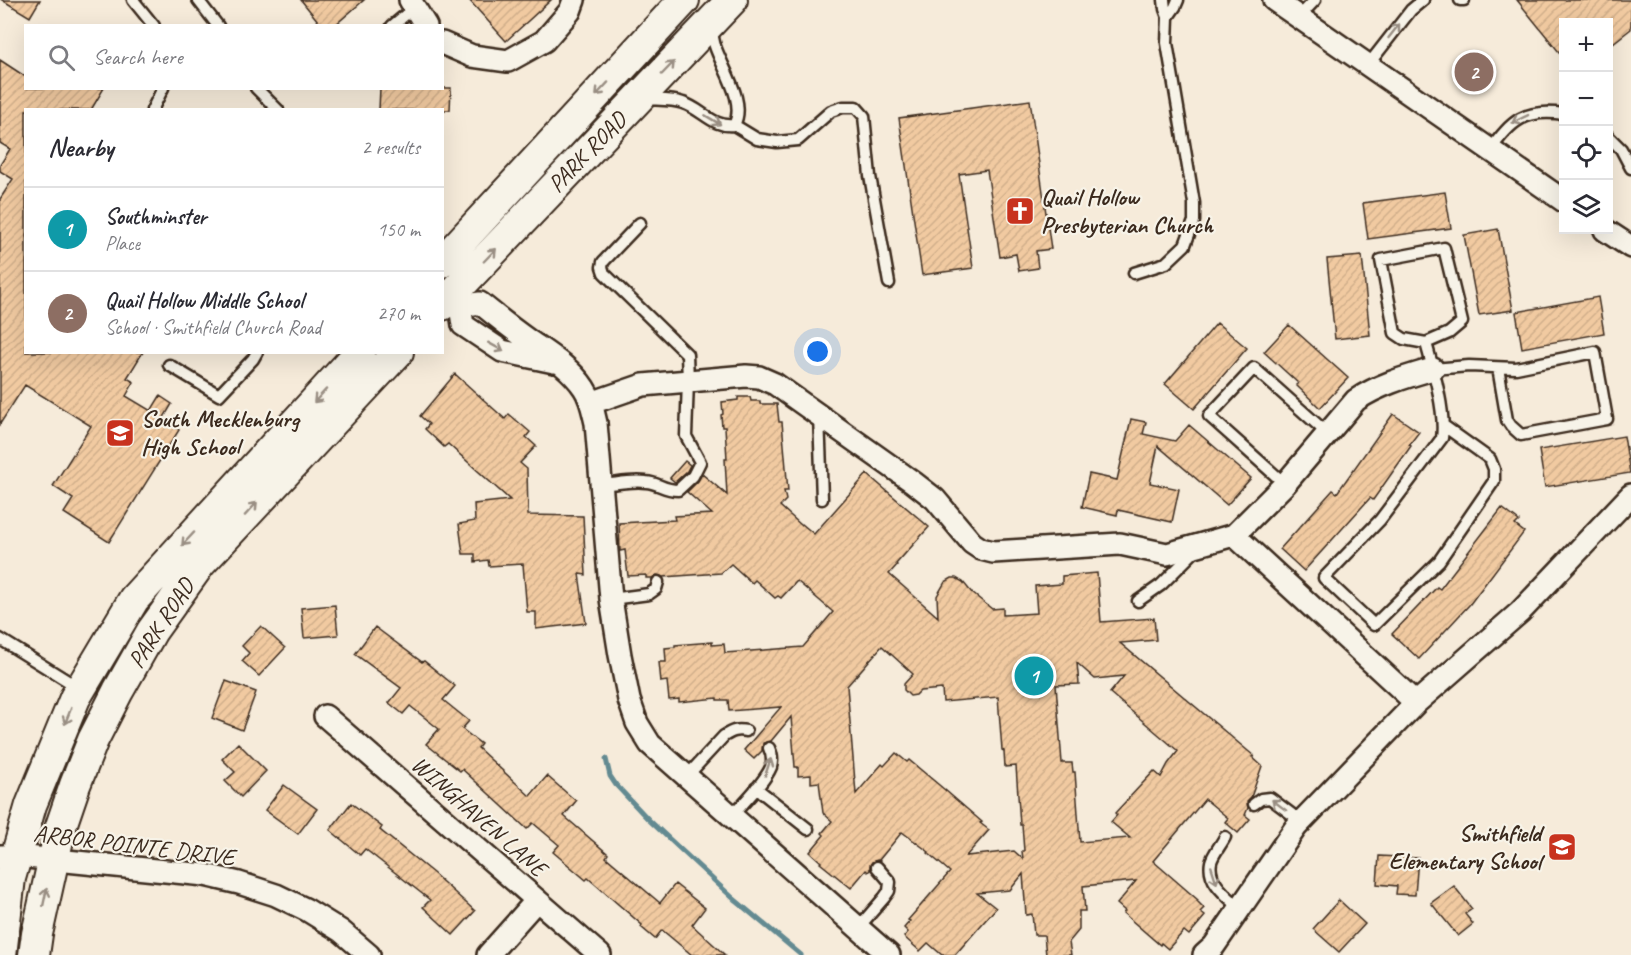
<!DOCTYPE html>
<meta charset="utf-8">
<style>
body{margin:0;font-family:Caveat,sans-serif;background:#f7f7f7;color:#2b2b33}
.controls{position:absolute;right:18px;top:18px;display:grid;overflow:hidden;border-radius:0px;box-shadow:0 6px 24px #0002}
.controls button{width:54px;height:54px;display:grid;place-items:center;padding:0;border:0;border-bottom:2px solid #e1e1e2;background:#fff;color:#2b2b33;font:30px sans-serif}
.you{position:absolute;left:818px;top:352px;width:21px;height:21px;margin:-15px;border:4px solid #fff;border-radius:50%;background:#1a73e8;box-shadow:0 0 0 9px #1a73e833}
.badge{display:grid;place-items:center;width:39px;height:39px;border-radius:50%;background:#c8321e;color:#fff;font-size:20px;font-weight:700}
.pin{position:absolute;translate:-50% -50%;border:3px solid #fff;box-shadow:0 2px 6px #0006}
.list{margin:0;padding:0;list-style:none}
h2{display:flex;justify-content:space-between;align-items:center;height:78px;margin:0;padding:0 24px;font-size:26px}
h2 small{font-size:20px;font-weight:400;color:#7c7c81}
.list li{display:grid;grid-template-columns:39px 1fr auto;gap:18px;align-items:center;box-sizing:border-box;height:84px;padding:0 24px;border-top:2px solid #e1e1e2}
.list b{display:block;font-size:22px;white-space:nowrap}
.list p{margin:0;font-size:20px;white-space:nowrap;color:#7c7c81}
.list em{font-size:20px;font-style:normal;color:#7c7c81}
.icon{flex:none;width:33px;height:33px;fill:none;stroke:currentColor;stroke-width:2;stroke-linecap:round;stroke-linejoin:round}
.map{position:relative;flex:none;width:1631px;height:955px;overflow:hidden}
.search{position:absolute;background:#fff;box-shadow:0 6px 24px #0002;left:24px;top:24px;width:420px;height:66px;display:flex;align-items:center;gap:15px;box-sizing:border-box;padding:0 21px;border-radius:0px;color:#7c7c81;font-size:22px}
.panel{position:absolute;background:#fff;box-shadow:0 6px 24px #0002;left:24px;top:108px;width:420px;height:246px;border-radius:0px}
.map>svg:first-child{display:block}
</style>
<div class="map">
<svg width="1631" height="955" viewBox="0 0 1631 955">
<defs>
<pattern id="building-hatch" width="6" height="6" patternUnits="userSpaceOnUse" patternTransform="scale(1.5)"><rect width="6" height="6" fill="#f1caa1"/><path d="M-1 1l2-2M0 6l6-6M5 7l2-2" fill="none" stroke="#d0ae8a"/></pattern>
</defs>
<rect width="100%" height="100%" fill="#f6ebda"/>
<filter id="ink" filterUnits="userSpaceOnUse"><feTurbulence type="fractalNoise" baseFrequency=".0167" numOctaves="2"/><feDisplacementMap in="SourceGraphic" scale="12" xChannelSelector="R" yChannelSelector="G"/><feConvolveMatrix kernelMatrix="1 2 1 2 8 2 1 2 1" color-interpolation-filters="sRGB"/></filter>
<g filter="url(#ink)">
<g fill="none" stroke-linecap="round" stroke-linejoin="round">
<path stroke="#638a91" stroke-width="5" d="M606,759L610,776L616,785L649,820L734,899L801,955"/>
</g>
<path fill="url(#building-hatch)" stroke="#3b2a1e" stroke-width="1.5" fill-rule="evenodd" d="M2,0H40L30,17Z
M301,0H364L334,26H322Z
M469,0H551L506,41Z
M1517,0H1631V29L1608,47V22H1563V57Z
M0,60L26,77V88H104L91,110H26V352H143L127,378L134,382L126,396L151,411L160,396L172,404L163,419L179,430L109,542L64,513L73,499L53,486L91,426L25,385L0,424V199L13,179L0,171V165L10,149L0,143Z
M380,88H451L450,110H379Z
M1030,100L1051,249L1036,251L1038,268L1019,271L1016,254L1000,257L987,170L959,174L973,268L922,275L899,118Z
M1445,192L1451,228L1368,239L1363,203Z
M1498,229L1513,310L1479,315L1464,235Z
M1362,256L1370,335L1335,339L1327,259Z
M1598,297L1604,333L1522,348L1516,312Z
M1217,323L1247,348L1194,409L1165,384Z
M1289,325L1348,378L1320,408L1296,385L1298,383L1264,352Z
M455,374L505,419L509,414L530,432L526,437L536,446L520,463L527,469L528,515L583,516L586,575L579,574L586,623L536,629V612H527L523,564L489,566L488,560L475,562V554H463L459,524L475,521L474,504L510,500L448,444L444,447L425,429L429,424L420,416Z
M738,397H750L751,401H760V404H777L779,422H782L788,491H784L786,500L780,506L801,525L802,524L814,534L867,474L929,527L896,564L897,565L889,574L938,617L937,596L945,582L952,578H956L963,582L972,593L992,609L1003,608V615L1037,613L1035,586L1062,584V576L1097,573L1101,622L1154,618L1156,640L1120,643L1254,756L1252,757L1262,766L1251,797L1247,801L1248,808L1245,815L1250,819L1238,833L1225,822L1228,818L1205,799L1153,861L1198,900L1197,901L1204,908L1200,912L1205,916L1189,935L1184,931L1168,949L1161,943L1160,945L1123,913L1125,911L1117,904L1136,881L1083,886L1085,911H1079V930L1069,942L1071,955H1046L1044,935H1034L1032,914L1026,915L1023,874L1010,890L977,893L996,908L955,955H942L928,943L920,951L904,937L908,932L904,928L910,921L908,920L950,872L928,853L929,852L902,832L879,860L872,862L870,865V870L868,872L866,870L851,888L820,863L821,862L810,852L824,835L822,833L832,821L823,813L819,782L811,783V775L798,776V767H795L791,717L771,741L763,743L762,751L754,759L744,750L781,707L729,711L728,700H717V698L679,702V699L669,700L667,681L661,682L659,662H666L665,648L675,647V645L712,642V645L724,644L725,653L803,647L833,612L797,581L781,598L778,596L775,598L755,580L752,583L731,564L721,573L663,577L657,575L652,578H646V575L628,576L625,550L620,551L619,523L675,520L674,516L712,514L687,492L698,481L702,474L727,495L725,459H727L725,427H722L721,415L723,414L722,402L738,400ZM882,646L913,674L904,684V690L910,696L916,695L920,691L942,689L943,702L998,697L1002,750L1004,751L1005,767L1016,766L1020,825H1022L1024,851H1022L1023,859L1014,851L966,856L989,830L980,823L982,822L945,790L909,760L907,762L896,753L884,766L882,764L856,794L847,686ZM1077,663L1095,679L1124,676L1110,693L1178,751L1168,764L1161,777L1154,771L1115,813L1117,815L1111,822L1130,838L1080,842L1075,772H1073L1072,763H1062L1056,685L1079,684Z
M1393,414L1419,432L1409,445L1411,446L1373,500L1370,498L1304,571L1280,549L1333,490L1337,493Z
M1131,419L1146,422L1143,434L1175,441L1189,425L1251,478L1227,505L1158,446L1150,483L1179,489L1172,522L1118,510L1117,515L1082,507L1089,474L1117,480Z
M1624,436L1630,473L1545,487L1539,450Z
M685,461L690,465L687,471L675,482L670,478Z
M1502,508L1519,521L1515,525L1524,532L1470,604L1419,659L1392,634L1437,587L1440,589Z
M335,605L338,635L304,638L301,608Z
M261,626L285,648L259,676L242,661L249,653L242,646Z
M375,627L422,662L424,661L455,686L443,700L469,721L462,729L481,744L478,748L530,796L547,776L576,801L564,816L608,854L606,857L660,903L675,884L705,908L692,925L725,955H692L662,930L655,939L641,927L642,925L588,878L586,880L553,852L559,845L533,823L527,829L462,769L460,771L426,744L439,729L410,706L403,714L389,703L401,688L355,654Z
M226,681L256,692L242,730L212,718Z
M238,743L266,771L241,797L225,781L235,772L222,759Z
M284,785L317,809L298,834L265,810Z
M351,803L382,827L380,830L433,873L475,911L453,935L423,907L430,900L365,849L360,855L330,830Z
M1379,856L1418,858L1415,895L1396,894L1397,886L1377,884Z
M1454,886L1472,909L1465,914L1473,924L1458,936L1431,903Z
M1339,900L1365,924L1339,952L1313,929Z"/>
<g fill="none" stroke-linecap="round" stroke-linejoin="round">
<g stroke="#3b2a1e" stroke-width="15">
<path id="lane" d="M133,0L154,26
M198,0L218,26
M1164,0L1165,9L1168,17L1175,7L1178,0
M1460,0H1464
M1299,17L1315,0
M392,26L415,7
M1368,65L1411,10L1423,0
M256,88L278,110
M645,99C657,100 672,99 683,103C702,109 713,128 734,125C747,102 722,68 715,46C713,40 713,34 710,28
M152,110L163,88
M734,125L757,139L777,142L798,140L831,111L843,107H856L864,116L870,176L889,283
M1608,136L1621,149L1631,168
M1490,150C1512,121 1524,108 1564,114
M1134,273L1166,263L1185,245L1194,221V203L1167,43L1168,17
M1426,343L1449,333L1462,322L1444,248L1381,260L1395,333L1404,339L1426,343C1433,368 1446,413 1442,438L1380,520L1324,578L1374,625L1439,561L1494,481V469L1490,459L1444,426
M169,365L219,395L253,359L257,352
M1433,369L1469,366L1516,368L1595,352L1607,419L1521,435L1511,426L1507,420L1498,368
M819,415L822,499
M1285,484L1209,416L1254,368L1328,434
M601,485C616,484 631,480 646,482C659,483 663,490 678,490L693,476L700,462L686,436L688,381L687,354L604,273L602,267L603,262L640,223
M611,599L649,594L656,589L658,582
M1138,601L1161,585L1196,550
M0,639L79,688
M687,776L724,736C732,731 737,729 746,731
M756,788L808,829
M1254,804L1261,799L1270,798L1302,822
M732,816C743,803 765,782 771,767C773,760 772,754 769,748
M1225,837C1221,845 1213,854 1211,862C1207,882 1227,896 1240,908
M858,928L884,898L889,891L890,882L877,867"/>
</g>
<g stroke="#3b2a1e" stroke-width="26">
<path id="street" d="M410,0L426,26
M1274,0L1564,201
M442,43L472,56L508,61L544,41L570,11L574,0
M1605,230L1631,247
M449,297L460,306L463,325L502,351L554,362
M460,306L480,303C496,316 511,328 528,340C548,354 570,367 584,388C591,398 593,411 596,423L611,599L620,655L629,700L637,723L650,744L889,955
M591,403L643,385L746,376L759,377L775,384L913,482L935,499L972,543L981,549L993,552L1120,544L1167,554L1234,535L1416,703
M1234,535L1285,484L1356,400C1380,384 1406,377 1433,369
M325,716L600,955
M0,856H17L205,875L239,883L276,895L307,910L341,931L369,955
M488,955L537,900
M1204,955L1214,946L1296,827L1416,703L1520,612L1631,495"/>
</g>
<g stroke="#3b2a1e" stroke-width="34">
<path id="secondary" d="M442,262L684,0
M442,305L732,0
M1,955L10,878L31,805L75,698L134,599L360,352
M34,955L37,934L61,826L75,785L93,740L118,691L152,631L200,564L398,352"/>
</g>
<use href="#lane" stroke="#f7f3e8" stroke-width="10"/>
<use href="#street" stroke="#f7f3e8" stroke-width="21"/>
<use href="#secondary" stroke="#f7f3e8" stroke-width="30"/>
</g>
<defs><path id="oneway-shaft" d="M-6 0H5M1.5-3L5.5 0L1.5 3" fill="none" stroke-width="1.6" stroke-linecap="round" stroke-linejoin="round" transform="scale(1.5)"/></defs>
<g stroke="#998e83">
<use href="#oneway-shaft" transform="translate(1394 31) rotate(-52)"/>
<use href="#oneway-shaft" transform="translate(668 68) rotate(-46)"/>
<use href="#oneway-shaft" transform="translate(602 89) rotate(133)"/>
<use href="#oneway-shaft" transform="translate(1520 119) rotate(154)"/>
<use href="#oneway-shaft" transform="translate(713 120) rotate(31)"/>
<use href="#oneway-shaft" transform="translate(490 255) rotate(-46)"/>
<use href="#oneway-shaft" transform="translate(496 347) rotate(29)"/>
<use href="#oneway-shaft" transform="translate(320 396) rotate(133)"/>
<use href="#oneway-shaft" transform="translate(251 509) rotate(-47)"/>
<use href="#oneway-shaft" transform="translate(188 539) rotate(133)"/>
<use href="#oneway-shaft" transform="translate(68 716) rotate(112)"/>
<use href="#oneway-shaft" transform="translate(768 767) rotate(-71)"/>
<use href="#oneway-shaft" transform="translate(1279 805) rotate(-143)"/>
<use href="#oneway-shaft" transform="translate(1214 875) rotate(72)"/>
<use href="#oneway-shaft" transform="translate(45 897) rotate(-78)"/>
</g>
</g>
<defs>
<g id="church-square" transform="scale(1.5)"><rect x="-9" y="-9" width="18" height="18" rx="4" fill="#c8321e" stroke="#f7f3e8"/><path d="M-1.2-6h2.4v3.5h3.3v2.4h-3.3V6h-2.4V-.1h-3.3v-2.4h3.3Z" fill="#fff"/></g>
<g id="school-square" transform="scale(1.5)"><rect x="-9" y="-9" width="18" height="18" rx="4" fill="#c8321e" stroke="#f7f3e8"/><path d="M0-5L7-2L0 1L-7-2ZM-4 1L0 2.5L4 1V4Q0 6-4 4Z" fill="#fff"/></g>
</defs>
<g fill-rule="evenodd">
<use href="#church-square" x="1020" y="211"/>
<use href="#school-square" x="120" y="433"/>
<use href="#school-square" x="1562" y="847"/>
</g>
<g text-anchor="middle" stroke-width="4.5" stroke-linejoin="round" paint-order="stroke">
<g font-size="24" fill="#3b2a1e" stroke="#f7f3e8">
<text transform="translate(587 152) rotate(-46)" y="8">PARK ROAD</text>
<text transform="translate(161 623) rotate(-57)" y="8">PARK ROAD</text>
<text transform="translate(479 816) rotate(41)" y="8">WINGHAVEN LANE</text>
<text transform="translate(134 845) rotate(7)" y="8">ARBOR POINTE DRIVE</text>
</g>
<g font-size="24" font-weight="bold" fill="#3b2a1e" stroke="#f7f3e8" text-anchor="start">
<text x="1041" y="205">Quail Hollow<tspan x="1041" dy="28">Presbyterian Church</tspan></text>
<text x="141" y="427">South Mecklenburg<tspan x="141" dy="28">High School</tspan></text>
<text x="1541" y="841" text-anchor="end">Smithfield<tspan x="1541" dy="28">Elementary School</tspan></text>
</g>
</g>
</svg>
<div class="controls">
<button>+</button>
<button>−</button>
<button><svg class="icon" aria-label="locate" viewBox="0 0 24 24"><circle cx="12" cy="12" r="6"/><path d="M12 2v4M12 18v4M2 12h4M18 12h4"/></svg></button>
<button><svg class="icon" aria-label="layers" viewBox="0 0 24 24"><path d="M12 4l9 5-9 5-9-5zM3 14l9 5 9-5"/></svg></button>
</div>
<div class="you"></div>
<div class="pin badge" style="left:1034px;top:676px;background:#0f9aa8">1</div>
<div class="pin badge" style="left:1474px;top:72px;background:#8d6e63">2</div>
<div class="search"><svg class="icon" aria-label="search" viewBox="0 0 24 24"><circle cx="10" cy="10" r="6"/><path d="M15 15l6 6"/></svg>Search here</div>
<section class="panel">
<h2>Nearby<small>2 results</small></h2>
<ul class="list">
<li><span class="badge" style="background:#0f9aa8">1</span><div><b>Southminster</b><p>Place</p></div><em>150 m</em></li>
<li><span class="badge" style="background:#8d6e63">2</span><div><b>Quail Hollow Middle School</b><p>School · Smithfield Church Road</p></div><em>270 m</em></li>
</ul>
</section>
</div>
